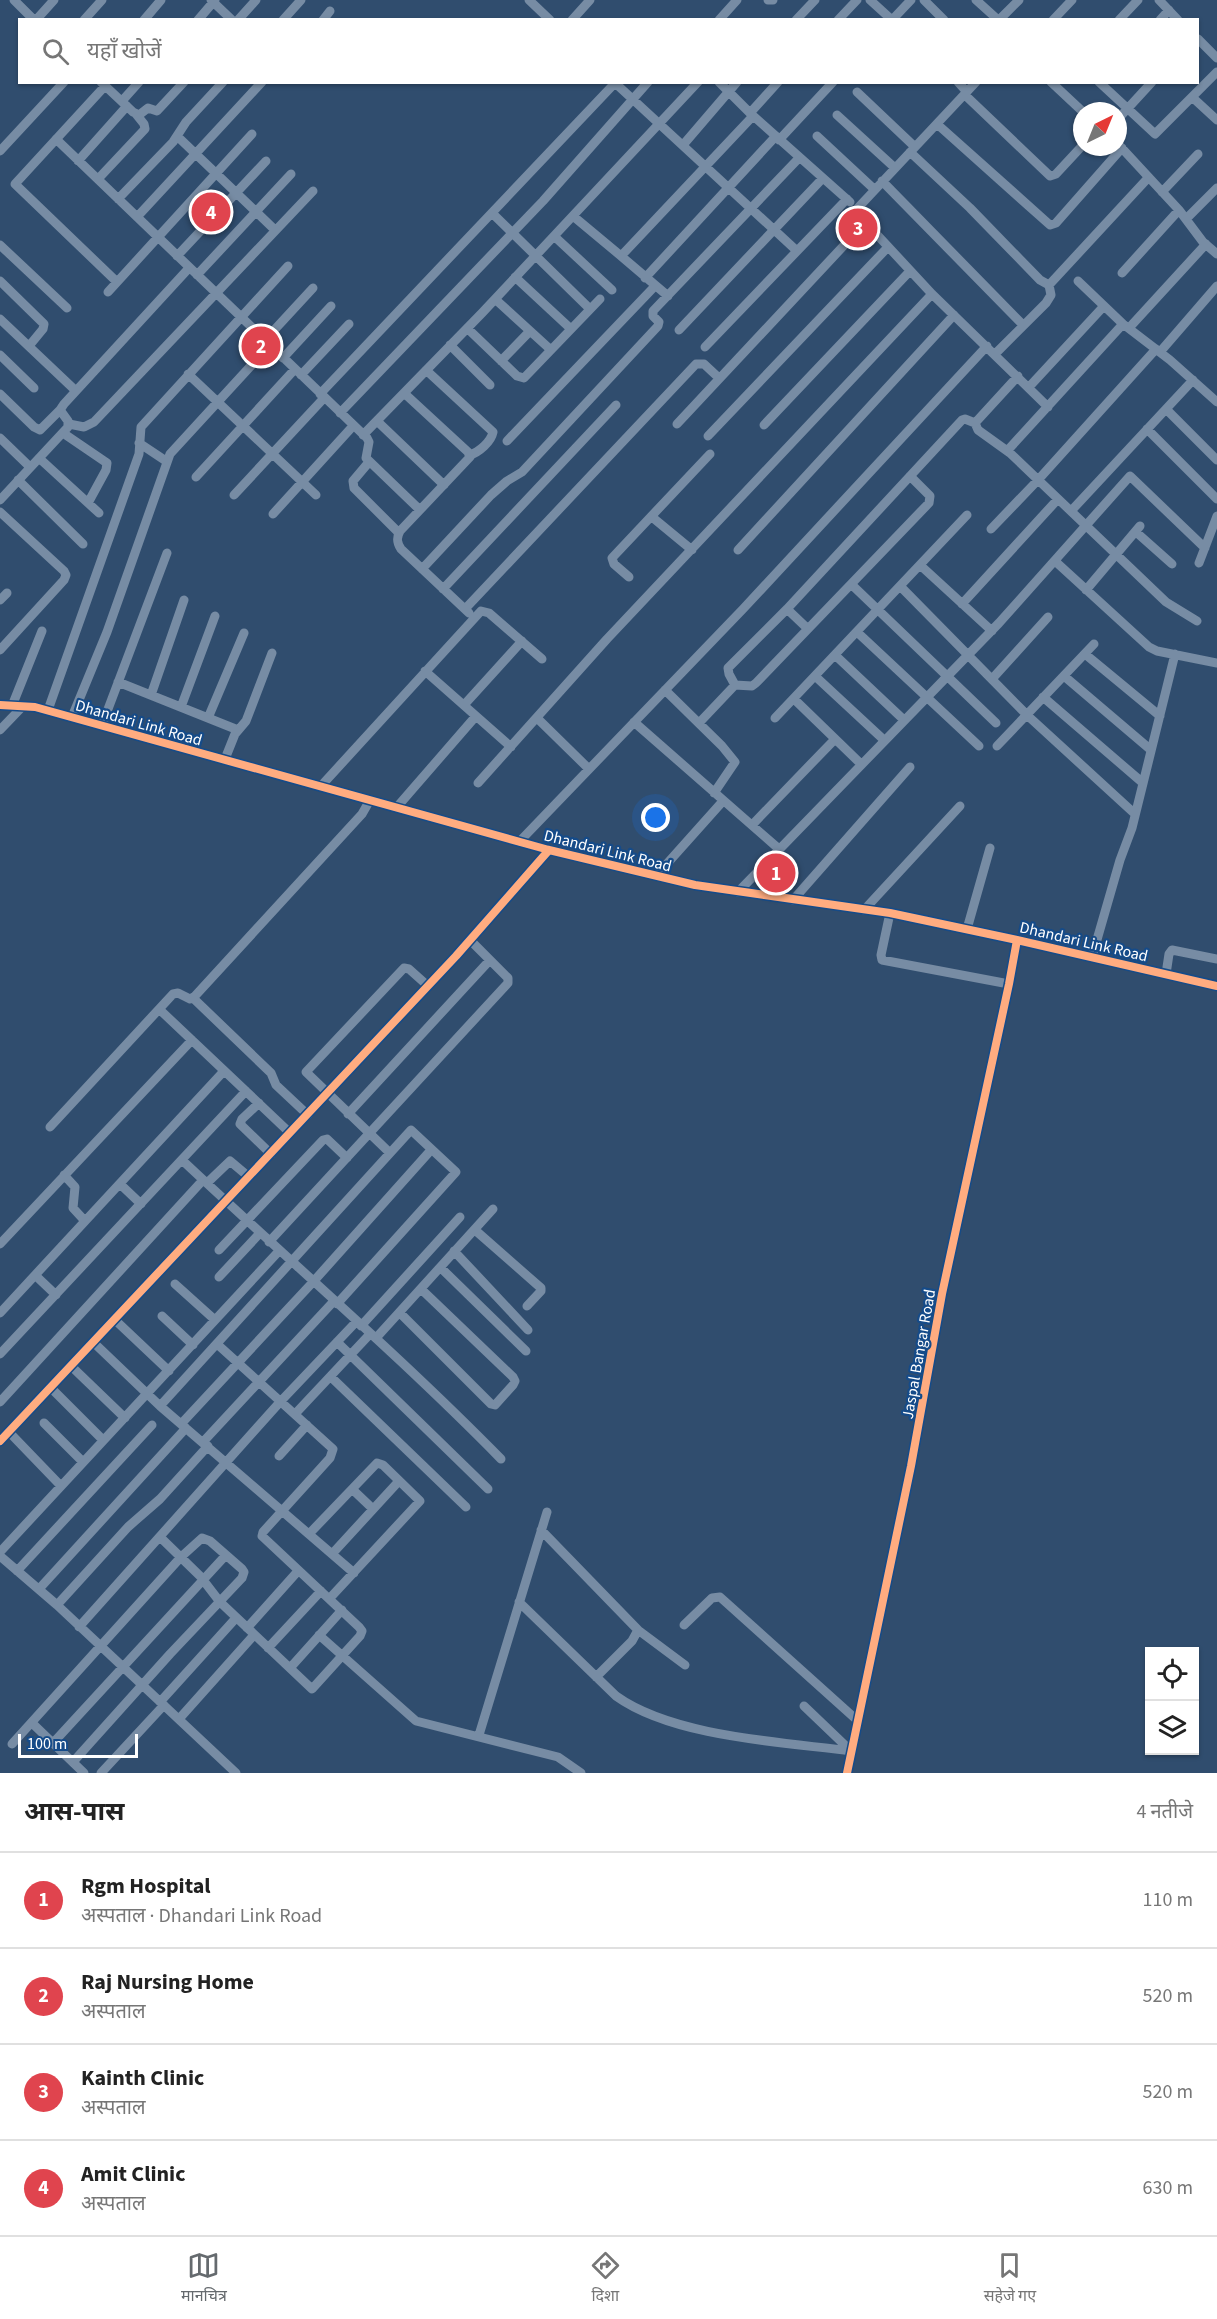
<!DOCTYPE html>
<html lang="hi">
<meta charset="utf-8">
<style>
body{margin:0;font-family:"Source Sans 3","Noto Sans Devanagari",sans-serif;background:#f6f6f6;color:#222}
.controls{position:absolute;right:18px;bottom:18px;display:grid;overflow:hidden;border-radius:0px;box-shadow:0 2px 4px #0004}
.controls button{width:54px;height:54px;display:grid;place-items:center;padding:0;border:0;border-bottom:2px solid #e0e0e0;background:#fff;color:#222;font:30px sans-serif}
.compass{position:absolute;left:1073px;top:102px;width:54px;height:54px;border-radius:50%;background:#fff;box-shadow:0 2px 4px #0004;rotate:43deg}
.scale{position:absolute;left:18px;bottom:15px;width:120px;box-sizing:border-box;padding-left:6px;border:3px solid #fff;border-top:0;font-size:16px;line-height:21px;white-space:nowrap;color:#fff;-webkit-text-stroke:4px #154b89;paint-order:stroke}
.you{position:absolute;left:656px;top:818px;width:21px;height:21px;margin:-15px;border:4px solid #fff;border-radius:50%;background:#1a73e8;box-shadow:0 0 0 9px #1a73e833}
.badge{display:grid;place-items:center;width:39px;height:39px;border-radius:50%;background:#656a6e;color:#fff;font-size:20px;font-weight:700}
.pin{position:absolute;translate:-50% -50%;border:3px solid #fff;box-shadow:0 2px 6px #0006}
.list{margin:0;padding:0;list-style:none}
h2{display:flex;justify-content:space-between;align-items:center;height:78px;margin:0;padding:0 24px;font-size:26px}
h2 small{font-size:20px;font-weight:400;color:#767676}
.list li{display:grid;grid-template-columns:39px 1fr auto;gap:18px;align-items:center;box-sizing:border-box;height:96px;padding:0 24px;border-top:2px solid #e0e0e0}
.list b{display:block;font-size:22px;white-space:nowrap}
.list p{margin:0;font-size:20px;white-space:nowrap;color:#767676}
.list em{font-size:20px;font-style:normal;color:#767676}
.icon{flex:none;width:33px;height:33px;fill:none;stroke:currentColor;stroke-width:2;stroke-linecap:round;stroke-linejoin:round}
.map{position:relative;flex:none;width:1217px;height:1773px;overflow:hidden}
.search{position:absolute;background:#fff;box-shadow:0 2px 4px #0004;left:18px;right:18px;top:18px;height:66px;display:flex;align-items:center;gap:15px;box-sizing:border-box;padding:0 21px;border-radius:0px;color:#767676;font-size:22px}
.sheet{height:462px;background:#fff}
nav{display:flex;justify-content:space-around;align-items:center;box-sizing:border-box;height:84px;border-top:2px solid #e0e0e0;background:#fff;font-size:16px;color:#767676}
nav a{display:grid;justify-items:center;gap:3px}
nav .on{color:#656a6e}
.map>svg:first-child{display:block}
</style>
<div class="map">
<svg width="1217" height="1773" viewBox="0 0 1217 1773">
<rect width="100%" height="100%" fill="#304d6e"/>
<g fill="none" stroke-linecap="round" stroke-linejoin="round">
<path stroke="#778ca4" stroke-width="9" d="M14,0L34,20
M211,0L232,20
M529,0L550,20
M768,0H773
M870,0L892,20
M924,0L944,20
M976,0L996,18L1000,19L1019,0
M1159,0L1178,20
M36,20L54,0
M84,20L102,0
M144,20L161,0
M198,20L215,0
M238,20L256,0
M283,20L301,0
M323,20L330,11
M572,20L590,0
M719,20L737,0
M796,20L815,0
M838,20L857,0
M892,20L911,0
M1053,20L1072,0
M1119,20L1138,0
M1160,20L1169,10
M1198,39L1217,58
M101,82L133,112L139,115L148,108L157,111L184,82
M614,82L797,251
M719,82L750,113L850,202
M958,82L967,92
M976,82L855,211L932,294L1048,407
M1051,82L1082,111
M1099,82L1155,134L1217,72
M105,86L15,184L117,282
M857,92L915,147
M965,95L1050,176L1056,174L1082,146
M1192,97L1217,120
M122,101L139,82
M750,113L778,82
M837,115L895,168
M1118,119L1152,82
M937,124L1050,225L1056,223L1122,148
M177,136L275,230
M817,136L874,189
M56,139L367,438L369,442L366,458L420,510
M779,140L833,82
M1118,144L1179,210L1203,242L1217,254
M683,145L737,82
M0,151L64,82
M910,152L970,208L1040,280L1049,285L1148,178
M78,161L127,106
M98,179L145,129L144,124L136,114
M882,181L1023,325
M1162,192L1198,154
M118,199L173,142L186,122L223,82
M492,213L590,309
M573,216L621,256L753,116
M137,217L262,82
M1186,219L1217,188
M554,236L612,290
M0,245L67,308
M177,256L266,161
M621,256L668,296
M1122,273L1179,210
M197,275L291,174
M515,277L571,329
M645,278L776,136
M0,281L44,324L43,329L29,346
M1078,281L1123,324L1170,360L1217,402
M108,292L252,134
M495,299L551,350
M0,319L76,391
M467,328L517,376L524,378L600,299
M1129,328L1206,244
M679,330L823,178
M265,340L313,288
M450,345L490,385
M705,347L847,199
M1160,352L1217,286
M995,354L1046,303L1051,295L1049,285
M0,355L34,388
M283,358L331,306
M501,361L530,331
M426,370L493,432C491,442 479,452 470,455
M188,374L316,495
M301,375L349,324
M1018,376L975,423L978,430L1010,453L1166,602L1197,621
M1029,387L1104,306
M404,393L468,452L470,457L400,531C396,538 397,543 401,549L469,613
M0,394L34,427L40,430L60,410
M320,394L615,83
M1166,409L1217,460
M340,413L543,201L648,82
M377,421L444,485
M69,424L84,427L94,422L313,191
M677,424L849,240
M764,425L910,271
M1147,429L1217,499
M63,433L107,463L106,470L88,503
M363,435L482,313L698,82
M708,436L888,247
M0,438L30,467
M507,441L655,286
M139,443L166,461
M1007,451L1123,324
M39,458L99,513
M369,462L353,481L354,488L399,533
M196,477L295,369
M18,480L83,544
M234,495L324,398
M0,500L68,427V421L60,410L64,404L189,268
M1071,511L1193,380
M0,512L64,571L66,575L64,580L0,650
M273,514L353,426
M652,517L692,550
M991,529L1038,480L1156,349
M1136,532L1172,564
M738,550L954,315
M1056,562L1149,647L1157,651L1217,663
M1199,563L1217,516
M920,565L992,631
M422,569L491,495L507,481L522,472L658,326L659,322L653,316V311L799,158
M629,577L614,564L612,558L710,454
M851,584L996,723
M900,586L1028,716L1135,814
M443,589L616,405
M1086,590L1140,526
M0,600L7,593
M962,604L1058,499
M465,609L696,364H704L719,378
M787,609L808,629
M857,632L979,746
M1085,654L1160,716
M835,655L904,720
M425,671L511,747
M815,676L884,740
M1064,676L1151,750
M992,679L1048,617
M118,682L238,730
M735,685L729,674L728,668L787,609L962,420L965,419L975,423
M665,690L722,746L735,762L714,793
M151,695L184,600
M1043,697L1143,783
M794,699L861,764
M0,705L35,707L549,850L695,885L890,913L1017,940L1217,986
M464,705L522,641
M12,706L42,631
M181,707L215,616
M48,710L139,454L141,427L288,266
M72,717L107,632L170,454L270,345
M208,718L244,633
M537,718L589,769
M775,718L967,515
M634,722L779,849
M699,723L735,685L752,686L756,683L929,503L930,496L910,476
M102,725L167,553
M0,730L23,706
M997,746L1094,644
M225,759L235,734L246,721L272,653
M478,783L607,639L932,294
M321,786L481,611L489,613L542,659
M397,807L476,716
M752,825L835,739
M520,841L743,609L987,346
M656,876L723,801
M738,892L999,623L1130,476L1205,548
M793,900L910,767
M864,910L960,806
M890,913L881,955L882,960L1009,984
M967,929L990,848
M1092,957L1120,860L1132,828L1175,654
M1166,974L1169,954L1172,950L1217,959
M193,998L271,1073L276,1085L308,1115
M159,1009L290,1133
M259,1103L242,1119L240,1124L271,1154
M348,1114L490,960
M50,1127L173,994L178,993L190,999L195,996L362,814L370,800
M390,1153L306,1072L404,968L409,969L428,986
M182,1160C288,1260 399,1355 501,1459
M64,1175L75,1187L73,1208L85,1221
M207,1183L230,1161L249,1177
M120,1184L141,1204
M475,1230L541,1288V1291L527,1306
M269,1242L508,983V978L470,940
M0,1244L192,1040
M219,1250L323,1140L327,1139L347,1158
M454,1251L528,1330
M441,1268L526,1351
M35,1275L56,1295
M219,1277L260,1233
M175,1284L215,1320
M0,1313L224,1071
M400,1313L491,1404L495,1405L513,1385L515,1381L513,1377L421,1289
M162,1316L193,1345
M114,1319L169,1371
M361,1326L460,1217
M376,1338L493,1209
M93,1342L160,1406L354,1573
M337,1342L488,1489
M0,1354L246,1091
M71,1366L125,1418
M331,1377L466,1507
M50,1387L103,1440
M0,1402L203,1180
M160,1406L411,1130L456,1172L337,1304
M295,1414L370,1334
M44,1423L83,1462
M181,1424L313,1282L431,1150
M9,1432L61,1486
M0,1441L456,956L549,850
M203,1442L334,1301
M279,1456L307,1425
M352,1489L373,1509
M541,1530L638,1630L632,1641L596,1677
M309,1534L377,1463L383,1465L420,1501L330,1598
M160,1537L200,1576L220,1602L312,1689L360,1636L362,1631L359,1627L262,1536L263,1532L330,1458L333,1449L217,1344
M0,1552L279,1251
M332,1554L399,1481
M0,1556L57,1605L236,1773
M17,1571L152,1425
M39,1589L186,1428
M519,1602L616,1696C673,1737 782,1742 851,1751
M57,1605L128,1527L160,1499L208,1446
M684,1625L712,1598L720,1597L858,1721
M79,1627L280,1402L356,1322
M247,1628L298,1571
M638,1630L685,1665
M319,1635L416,1721L558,1757L581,1773
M268,1648L321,1591
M290,1668L342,1610
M160,1702L236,1618
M804,1706L851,1751
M179,1719L254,1635
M32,1723L84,1773
M479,1735L547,1512
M53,1743L226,1555
M12,1744L181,1557L202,1538L210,1541L242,1569L244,1572L242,1578L170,1654L73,1762
M101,1773L164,1705
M847,1773L911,1466L942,1294L1009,984L1017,940"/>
<g stroke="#154b89" stroke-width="11">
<path id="cycleway" d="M0,705L35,707L549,850L695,885L890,913L1017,940L1217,986
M0,1441L456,956L549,850
M847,1773L911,1466L942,1294L1009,984L1017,940"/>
</g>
<use href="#cycleway" stroke="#ffac80" stroke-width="8"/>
</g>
<g text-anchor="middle" stroke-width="4.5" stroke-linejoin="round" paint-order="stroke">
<g font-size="16" fill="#fff" stroke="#154b89">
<text transform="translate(139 722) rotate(16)" y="6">Dhandari Link Road</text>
<text transform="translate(608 850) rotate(14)" y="6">Dhandari Link Road</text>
<text transform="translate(1084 941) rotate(13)" y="6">Dhandari Link Road</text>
<text transform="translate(918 1354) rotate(-80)" y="6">Jaspal Bangar Road</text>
</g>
</g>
</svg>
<div class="controls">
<button><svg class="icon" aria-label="locate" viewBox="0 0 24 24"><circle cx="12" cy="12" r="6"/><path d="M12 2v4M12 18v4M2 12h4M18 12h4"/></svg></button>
<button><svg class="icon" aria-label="layers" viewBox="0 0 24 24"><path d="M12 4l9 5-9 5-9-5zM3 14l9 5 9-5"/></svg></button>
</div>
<svg class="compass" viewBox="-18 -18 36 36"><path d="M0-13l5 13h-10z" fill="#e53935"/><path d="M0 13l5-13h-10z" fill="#767676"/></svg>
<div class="scale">100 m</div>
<div class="you"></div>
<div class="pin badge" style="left:776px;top:873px;background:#e0444e">1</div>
<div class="pin badge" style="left:261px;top:346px;background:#e0444e">2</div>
<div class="pin badge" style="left:858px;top:228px;background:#e0444e">3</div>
<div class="pin badge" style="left:211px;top:212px;background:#e0444e">4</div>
<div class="search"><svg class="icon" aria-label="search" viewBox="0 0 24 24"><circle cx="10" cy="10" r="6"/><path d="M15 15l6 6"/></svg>यहाँ खोजें</div>
</div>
<section class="sheet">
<h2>आस-पास<small>4 नतीजे</small></h2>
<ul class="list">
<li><span class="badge" style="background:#e0444e">1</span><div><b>Rgm Hospital</b><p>अस्पताल · Dhandari Link Road</p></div><em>110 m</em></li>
<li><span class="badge" style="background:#e0444e">2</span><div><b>Raj Nursing Home</b><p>अस्पताल</p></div><em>520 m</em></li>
<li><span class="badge" style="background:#e0444e">3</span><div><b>Kainth Clinic</b><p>अस्पताल</p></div><em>520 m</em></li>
<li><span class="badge" style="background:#e0444e">4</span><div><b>Amit Clinic</b><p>अस्पताल</p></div><em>630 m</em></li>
</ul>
</section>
<nav>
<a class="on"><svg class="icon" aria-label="map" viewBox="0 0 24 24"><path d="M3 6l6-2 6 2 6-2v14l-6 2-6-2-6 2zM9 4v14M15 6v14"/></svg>मानचित्र</a>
<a><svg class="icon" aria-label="directions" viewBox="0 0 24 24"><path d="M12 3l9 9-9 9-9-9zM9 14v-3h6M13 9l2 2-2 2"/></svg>दिशा</a>
<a><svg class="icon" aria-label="saved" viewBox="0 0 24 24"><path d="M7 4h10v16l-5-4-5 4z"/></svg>सहेजे गए</a>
</nav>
